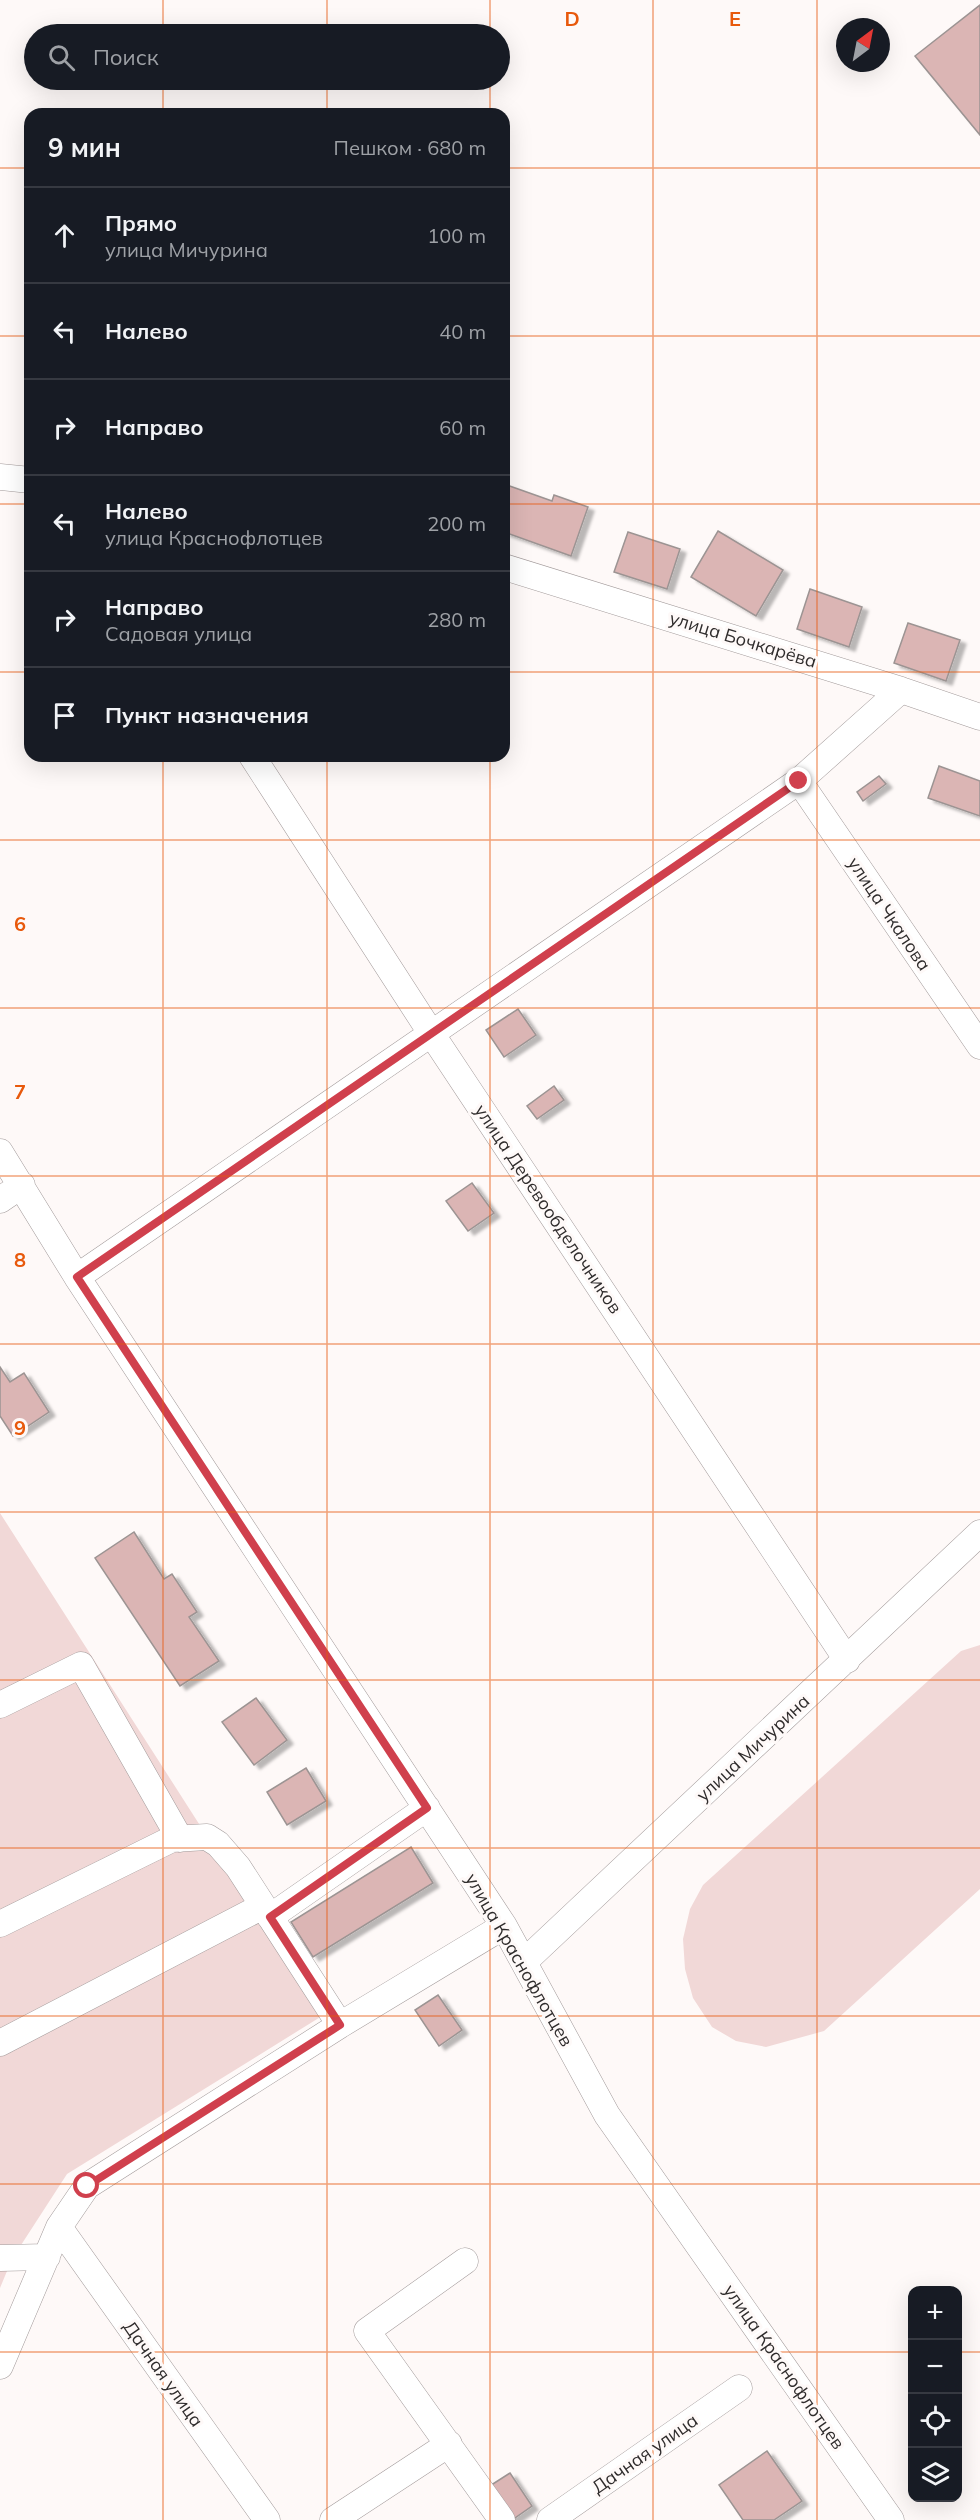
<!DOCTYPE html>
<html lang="ru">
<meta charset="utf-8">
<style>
body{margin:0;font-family:Mulish,sans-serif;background:#242831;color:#f1f3f6}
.controls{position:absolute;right:18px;bottom:18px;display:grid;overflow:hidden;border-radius:12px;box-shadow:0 6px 24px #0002}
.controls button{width:54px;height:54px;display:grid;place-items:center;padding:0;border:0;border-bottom:2px solid #363941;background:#171b24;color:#f1f3f6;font:30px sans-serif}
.compass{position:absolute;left:836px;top:18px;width:54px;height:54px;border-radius:50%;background:#171b24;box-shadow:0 6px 24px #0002;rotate:32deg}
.stop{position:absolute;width:18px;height:18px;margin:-14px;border:4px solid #d0404d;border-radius:50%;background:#fff}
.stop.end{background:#d0404d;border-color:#fff;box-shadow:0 2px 6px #0008}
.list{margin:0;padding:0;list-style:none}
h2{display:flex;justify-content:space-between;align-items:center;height:78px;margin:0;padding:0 24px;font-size:26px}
h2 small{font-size:20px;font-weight:400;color:#9ea1a6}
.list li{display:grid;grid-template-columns:39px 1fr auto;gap:18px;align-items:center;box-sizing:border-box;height:96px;padding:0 24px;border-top:2px solid #363941}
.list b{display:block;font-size:22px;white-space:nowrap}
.list p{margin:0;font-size:20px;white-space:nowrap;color:#9ea1a6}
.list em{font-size:20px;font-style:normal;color:#9ea1a6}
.icon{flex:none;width:33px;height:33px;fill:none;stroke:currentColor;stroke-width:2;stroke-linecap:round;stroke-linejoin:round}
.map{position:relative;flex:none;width:980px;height:2520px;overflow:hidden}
.search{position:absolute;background:#171b24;box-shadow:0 6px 24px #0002;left:24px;top:24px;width:486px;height:66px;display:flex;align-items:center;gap:15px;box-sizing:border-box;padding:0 21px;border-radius:33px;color:#9ea1a6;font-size:22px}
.panel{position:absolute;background:#171b24;box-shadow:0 6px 24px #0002;left:24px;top:108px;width:486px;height:654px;border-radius:18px}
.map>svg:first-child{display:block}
</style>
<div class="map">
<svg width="980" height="2520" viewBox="0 0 980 2520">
<defs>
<filter id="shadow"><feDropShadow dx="6" dy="4" stdDeviation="1.5" flood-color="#0004"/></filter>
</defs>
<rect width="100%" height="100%" fill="#fef9f8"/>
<path fill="#f1d8d7" d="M0,1513L322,2016L67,2174L12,2259L0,2288Z
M980,1645V1889L824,2031L766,2047L736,2041L712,2027L693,1998L685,1969L683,1939L690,1909L703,1885L961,1651Z"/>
<path fill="#dbb5b4" stroke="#9c9493" stroke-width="1.5" filter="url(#shadow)" d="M980,5V135L915,56Z
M504,484L552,501L554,495L588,507L571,556L504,532Z
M718,531L783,570L756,616L691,577Z
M628,532L680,549L667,589L614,572Z
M810,589L862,607L849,647L797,629Z
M908,623L960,640L946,681L894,663Z
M939,766L980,781V816L928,798Z
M879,776L886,784L863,801L857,792Z
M518,1009L536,1035L504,1057L486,1030Z
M554,1086L564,1100L537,1119L527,1106Z
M472,1183L494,1213L468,1231L446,1201Z
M0,1367L10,1382L24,1373L49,1412L13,1436L0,1416Z
M134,1532L164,1579L172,1574L197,1612L189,1617L219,1661L180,1686L95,1558Z
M256,1698L287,1740L254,1765L222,1722Z
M306,1768L326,1801L287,1825L267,1792Z
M411,1847L433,1883L313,1957L291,1922Z
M438,1995L462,2030L439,2046L415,2010Z
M767,2451L802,2501L774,2520H743L719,2485Z
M510,2473L532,2506L512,2520L485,2489Z"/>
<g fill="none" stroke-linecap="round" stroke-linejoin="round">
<g stroke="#a29a9a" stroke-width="27">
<path id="minor" d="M0,477L30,480
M504,567L901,690L980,717
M252,756L431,1033L847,1660
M799,781L980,1046
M0,1152L77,1277L504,1926L607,2115L891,2520
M0,1200L22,1185
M77,1277L799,781L901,690
M0,1705L81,1665L180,1839
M270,1917L427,1808
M0,1924L172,1839L207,1837L218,1844L238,1867L340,2025
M524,1962L980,1533
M0,2043L263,1906
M59,2227L267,2520
M0,2258L47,2257
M465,2261L367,2331L502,2520
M0,2366L59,2227L87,2186L340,2025L504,1926
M333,2520L449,2444
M550,2520L739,2388"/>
</g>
<use href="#minor" stroke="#fff" stroke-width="26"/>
</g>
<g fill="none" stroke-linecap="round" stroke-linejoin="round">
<path stroke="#d0404d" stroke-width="8" d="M87,2186L340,2025L270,1917L427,1808L77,1277L799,781"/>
</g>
<path fill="none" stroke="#e8590c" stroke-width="1.5" stroke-opacity="0.55" d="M163,0V34M327,0V34M490,0V34M653,0V2520M817,0V2520M163,80V114M327,80V114M490,80V114M0,168H30M504,168H980M0,336H30M504,336H980M0,504H30M504,504H980M0,672H30M504,672H980M163,756V2520M327,756V2520M490,756V2520M0,840H980M0,1008H980M0,1176H980M0,1344H980M0,1512H980M0,1680H980M0,1848H980M0,2016H980M0,2184H980M0,2352H912M958,2352H980"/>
<g text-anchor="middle" stroke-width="6" stroke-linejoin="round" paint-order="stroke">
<g font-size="18" fill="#2f2c2c" stroke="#fef9f8">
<text transform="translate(743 640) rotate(17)" y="6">улица Бочкарёва</text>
<text transform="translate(889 914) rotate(56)" y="6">улица Чкалова</text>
<text transform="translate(548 1209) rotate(56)" y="6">улица Деревообделочников</text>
<text transform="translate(753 1748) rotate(-43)" y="6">улица Мичурина</text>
<text transform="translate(519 1960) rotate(60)" y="6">улица Краснофлотцев</text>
<text transform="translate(784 2367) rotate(55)" y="6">улица Краснофлотцев</text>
<text transform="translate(163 2374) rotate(55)" y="6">Дачная улица</text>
<text transform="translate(645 2454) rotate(-35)" y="6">Дачная улица</text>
</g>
</g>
<g font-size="20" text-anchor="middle" font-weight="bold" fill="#e8590c" stroke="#fef9f8" stroke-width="6" stroke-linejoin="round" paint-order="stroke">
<text x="572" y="26">D</text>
<text x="735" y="26">E</text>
<text x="20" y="931">6</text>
<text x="20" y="1099">7</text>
<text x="20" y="1267">8</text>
<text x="20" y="1435">9</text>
</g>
</svg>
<div class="controls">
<button>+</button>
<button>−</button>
<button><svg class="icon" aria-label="locate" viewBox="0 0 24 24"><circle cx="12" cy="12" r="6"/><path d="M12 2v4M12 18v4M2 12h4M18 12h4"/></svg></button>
<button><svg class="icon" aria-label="layers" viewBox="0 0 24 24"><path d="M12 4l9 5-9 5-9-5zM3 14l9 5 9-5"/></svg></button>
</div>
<svg class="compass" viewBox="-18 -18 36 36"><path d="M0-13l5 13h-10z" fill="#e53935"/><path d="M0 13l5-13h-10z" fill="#9ea1a6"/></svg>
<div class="stop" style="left:87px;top:2186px"></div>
<div class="stop end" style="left:799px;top:781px"></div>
<div class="search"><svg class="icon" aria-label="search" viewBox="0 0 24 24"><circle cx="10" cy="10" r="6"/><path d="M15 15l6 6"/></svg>Поиск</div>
<section class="panel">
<h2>9 мин<small>Пешком · 680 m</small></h2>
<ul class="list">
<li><svg class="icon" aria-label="ahead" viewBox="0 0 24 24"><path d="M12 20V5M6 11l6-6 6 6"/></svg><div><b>Прямо</b><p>улица Мичурина</p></div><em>100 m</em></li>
<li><svg class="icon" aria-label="left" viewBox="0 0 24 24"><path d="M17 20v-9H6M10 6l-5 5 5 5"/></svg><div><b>Налево</b></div><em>40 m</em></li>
<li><svg class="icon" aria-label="right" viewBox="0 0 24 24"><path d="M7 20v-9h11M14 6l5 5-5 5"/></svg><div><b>Направо</b></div><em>60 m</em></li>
<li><svg class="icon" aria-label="left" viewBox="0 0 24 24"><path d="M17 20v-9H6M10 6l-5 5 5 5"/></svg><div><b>Налево</b><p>улица Краснофлотцев</p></div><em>200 m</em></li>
<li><svg class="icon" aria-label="right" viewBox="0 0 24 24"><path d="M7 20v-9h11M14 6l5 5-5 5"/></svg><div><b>Направо</b><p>Садовая улица</p></div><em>280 m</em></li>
<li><svg class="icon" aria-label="arrive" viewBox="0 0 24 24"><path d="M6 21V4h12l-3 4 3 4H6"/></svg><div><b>Пункт назначения</b></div></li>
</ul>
</section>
</div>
